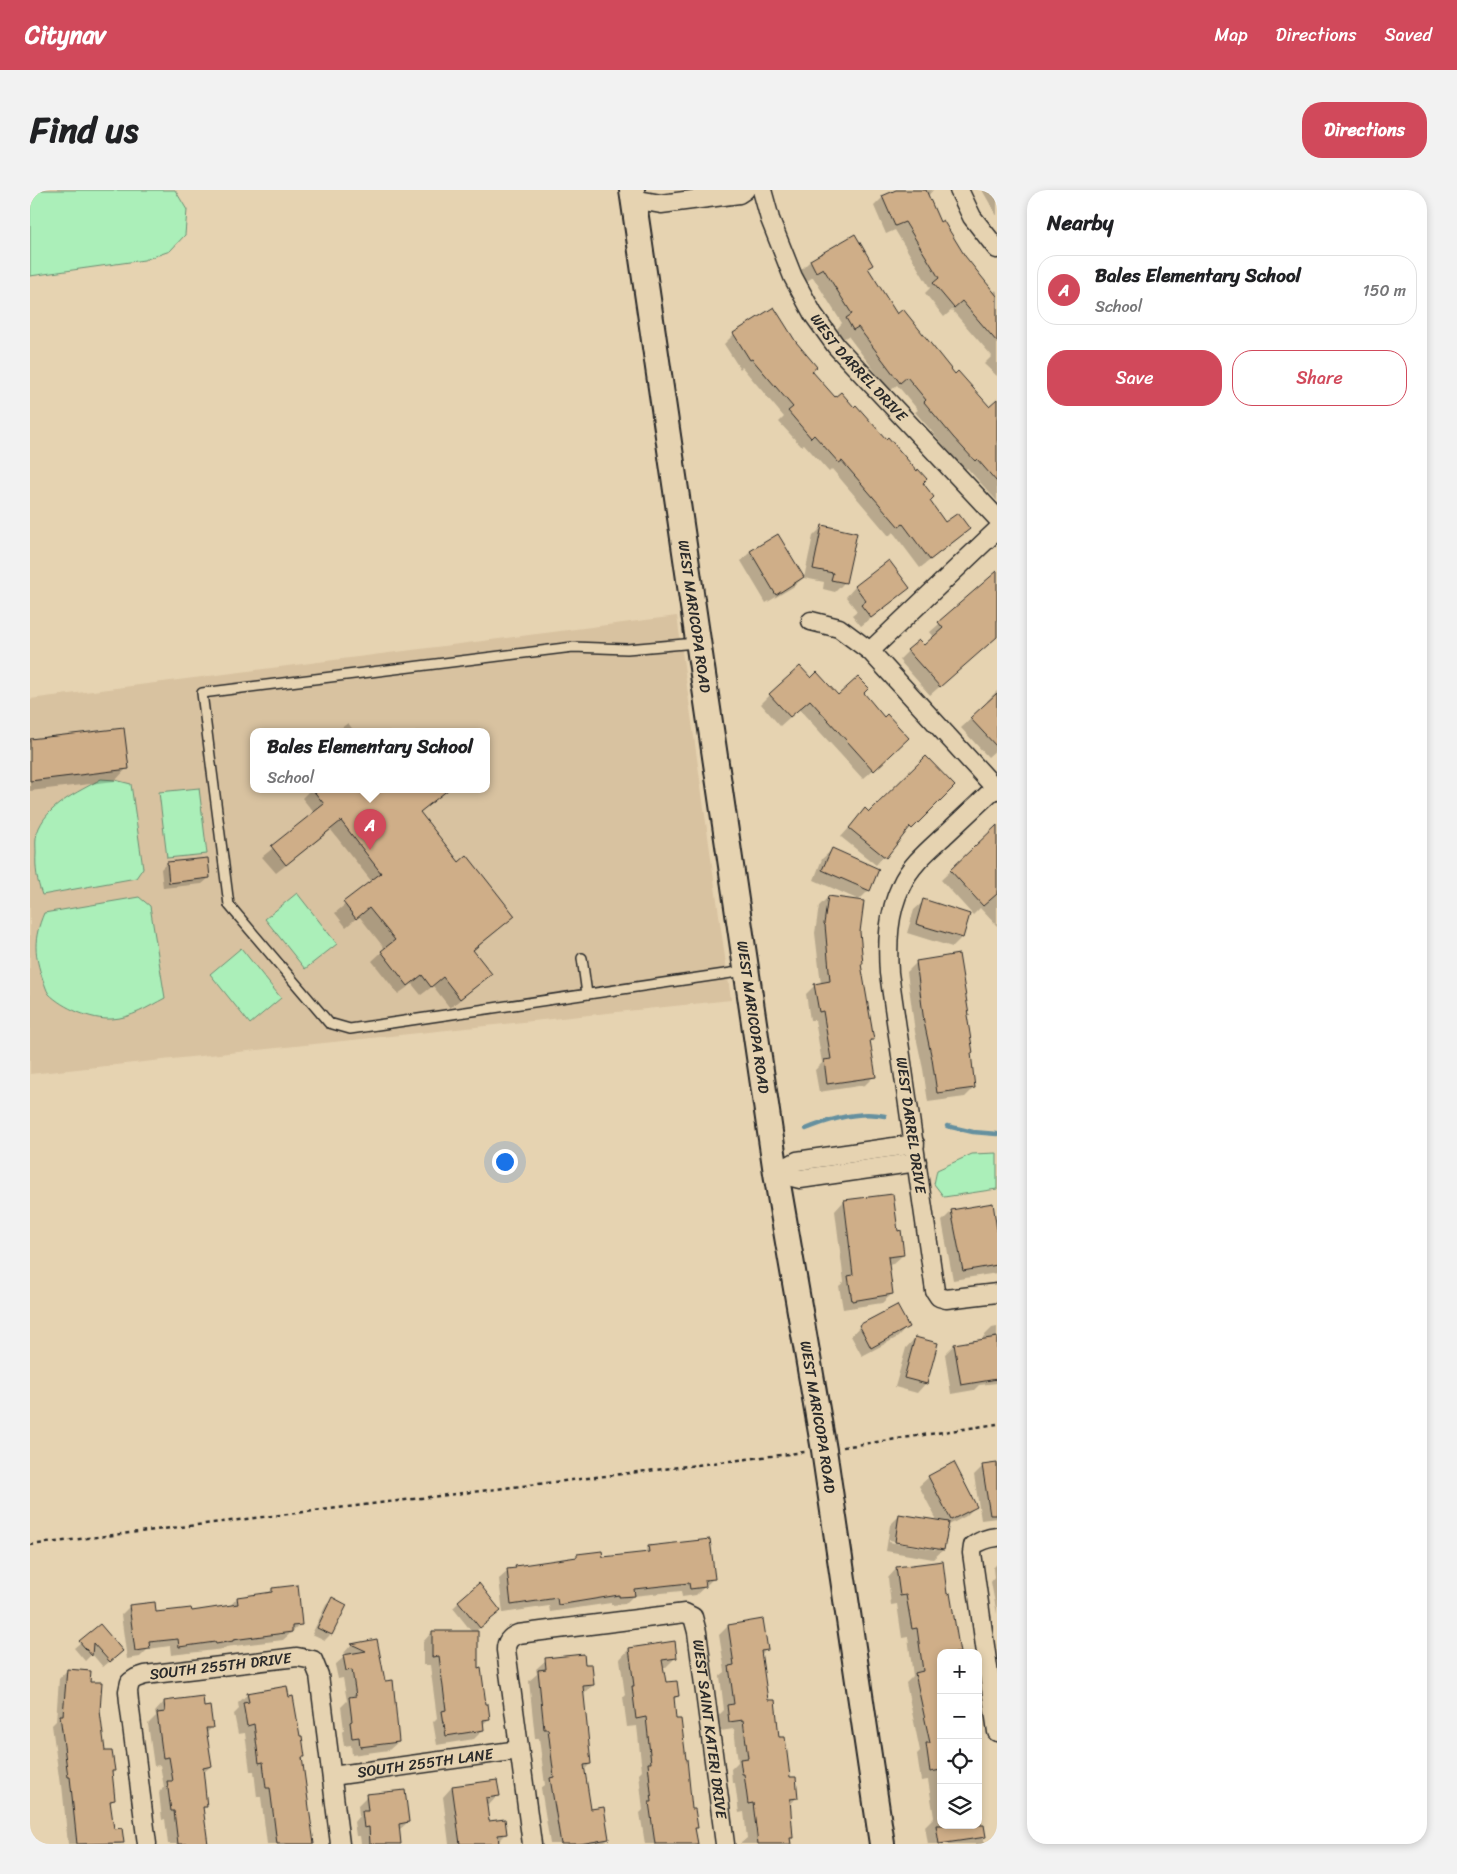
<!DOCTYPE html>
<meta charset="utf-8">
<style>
body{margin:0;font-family:Sriracha,sans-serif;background:#f2f2f2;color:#202124}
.controls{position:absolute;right:15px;bottom:15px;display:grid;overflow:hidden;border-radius:10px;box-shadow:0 2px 8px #0003}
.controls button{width:45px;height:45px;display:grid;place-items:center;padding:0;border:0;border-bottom:1px solid #e0e0e0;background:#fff;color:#202124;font:25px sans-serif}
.you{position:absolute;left:474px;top:971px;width:18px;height:18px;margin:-12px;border:4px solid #fff;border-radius:50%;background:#1a73e8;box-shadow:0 0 0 8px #1a73e833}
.badge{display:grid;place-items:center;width:32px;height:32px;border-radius:50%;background:#d1495b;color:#fff;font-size:16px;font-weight:700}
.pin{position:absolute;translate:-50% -41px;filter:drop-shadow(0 1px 2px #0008)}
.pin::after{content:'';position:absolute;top:26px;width:18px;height:15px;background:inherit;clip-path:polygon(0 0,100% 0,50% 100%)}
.popup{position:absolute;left:220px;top:538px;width:240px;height:65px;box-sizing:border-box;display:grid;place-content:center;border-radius:10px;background:#fff;filter:drop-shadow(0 1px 4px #0005);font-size:16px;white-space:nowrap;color:#757577}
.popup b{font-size:19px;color:#202124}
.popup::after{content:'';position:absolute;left:50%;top:100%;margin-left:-10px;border:10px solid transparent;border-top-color:#fff}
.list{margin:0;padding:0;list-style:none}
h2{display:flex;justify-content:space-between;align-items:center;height:65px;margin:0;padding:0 20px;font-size:21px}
h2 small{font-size:16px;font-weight:400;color:#757577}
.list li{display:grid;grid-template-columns:32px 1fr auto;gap:15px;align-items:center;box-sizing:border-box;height:70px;margin:0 10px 10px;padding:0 10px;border:1px solid #e0e0e0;border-radius:20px}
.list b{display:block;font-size:19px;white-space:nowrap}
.list p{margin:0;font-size:16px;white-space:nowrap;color:#757577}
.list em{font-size:16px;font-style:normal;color:#757577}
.actions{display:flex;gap:10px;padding:15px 20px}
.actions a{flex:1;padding:11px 0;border:1px solid #d1495b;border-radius:20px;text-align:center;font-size:18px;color:#d1495b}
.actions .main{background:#d1495b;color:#fff}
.icon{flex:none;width:28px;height:28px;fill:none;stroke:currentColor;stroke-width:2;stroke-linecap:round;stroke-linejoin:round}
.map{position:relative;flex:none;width:967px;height:1654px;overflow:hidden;border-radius:20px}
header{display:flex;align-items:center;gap:30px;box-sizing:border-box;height:70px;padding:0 25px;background:#d1495b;color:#fff}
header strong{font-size:24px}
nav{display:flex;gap:28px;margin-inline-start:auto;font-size:18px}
.intro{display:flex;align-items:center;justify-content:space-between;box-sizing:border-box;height:120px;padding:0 30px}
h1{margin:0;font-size:35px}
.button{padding:12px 22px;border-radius:20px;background:#d1495b;color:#fff;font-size:18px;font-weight:700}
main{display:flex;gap:30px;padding:0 30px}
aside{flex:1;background:#fff;border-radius:20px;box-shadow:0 2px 8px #0003}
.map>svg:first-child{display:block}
</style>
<header>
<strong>Citynav</strong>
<nav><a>Map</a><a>Directions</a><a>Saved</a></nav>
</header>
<div class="intro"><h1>Find us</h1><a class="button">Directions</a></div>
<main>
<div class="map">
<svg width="967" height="1654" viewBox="0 0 967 1654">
<rect width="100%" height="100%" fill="#e6d3b1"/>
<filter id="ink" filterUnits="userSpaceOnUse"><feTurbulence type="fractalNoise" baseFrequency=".02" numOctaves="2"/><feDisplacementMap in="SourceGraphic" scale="10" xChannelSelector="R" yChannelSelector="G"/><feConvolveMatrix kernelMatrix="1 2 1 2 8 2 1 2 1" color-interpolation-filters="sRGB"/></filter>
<g filter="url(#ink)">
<path fill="#d8c2a0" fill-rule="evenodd" d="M647,426L701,810L0,884V509ZM224,541H456V599H224Z"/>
<path fill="#abefb9" stroke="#6b8d72" d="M8,0H145L157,20L155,45L140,61L114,70L0,86V2Z
M71,589L85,590L101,594L113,678L106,688L12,705C7,691 5,678 6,663C6,657 5,649 7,643C16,615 47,603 71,589Z
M169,598L177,664L137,668L129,602Z
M267,703L307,754L275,779L235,729Z
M109,707L120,716L135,808C118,817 101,828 82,829C61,830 33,818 19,804C16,800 15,794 13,790C4,764 3,749 14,723Z
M211,758L251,808L220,834L180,784Z
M967,963V999L914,1007L904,994L907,980L942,964Z"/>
<path fill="#0003" fill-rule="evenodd" d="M869,0H903L897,7L909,34L963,103L966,100L967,102V186L954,174L962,166L922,120L914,127L895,103L900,98L865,40L856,44L844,16L853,7Z
M952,0H967V26Z
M825,45L841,75L837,79L867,126L925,186L959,218L967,219V311L937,278L935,280L885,222L888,220L867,195L860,201L818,146L813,149L807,139L812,133L783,87L777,91L771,80L780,71Z
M744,119L781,182L805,209L891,294L898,311L915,334L938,339L929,348L890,378L863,342L859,346L802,279L799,282L774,254L771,256L749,232L754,227L712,177L710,179L694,154L704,144Z
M792,337L815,392L805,402L793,399L794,392L774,388L783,346Z
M747,345L773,388L763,397L736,413L711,371L720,362Z
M859,372L878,398L869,407L831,436L822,425L827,421L816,407L825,397Z
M966,384L954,458L900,505L869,470L878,461L894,457L904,447L900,442Z
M781,490L808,507L832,503L868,557L833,589L769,519L750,536L731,514L740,505Z
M967,501V559L958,567L931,538L958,513L957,511Z
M318,533L324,541H307Z
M0,550L97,578L85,591L0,601Z
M923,596L871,646L846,675L811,647L835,620L839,623Z
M281,599H369L373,604L379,599H420L389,623L429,674L484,726L443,761L461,784L420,818L403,796L391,805L382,794L368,804L342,771L355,759L329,726L316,737L305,723L342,692L301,640L246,683L232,667L285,624L272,608Z
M964,640L967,695V736L950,718L943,725L911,690Z
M802,660L839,700L829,710L784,690L792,669Z
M137,673L179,688L172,694L133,698L131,679Z
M798,707L830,774L842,850L839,853L844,886L835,895L789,902L785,880L792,873L785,830H780L776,804L785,795L791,794L785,743L789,716Z
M894,711L932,747L922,757L877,743L884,720Z
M887,772L938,824L936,826L942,862L940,864L944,898L935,907L898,912L893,879L885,842L877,782Z
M814,1011L867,1042L873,1065L863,1074L858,1075L862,1104L852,1113L813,1119L809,1096L814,1092L805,1021Z
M922,1021L967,1048V1083L923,1090L912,1031Z
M830,1136L877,1137L868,1147L832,1166L821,1146Z
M967,1137V1193L949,1195L944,1200L921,1204L915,1164L924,1155L953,1150V1147L962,1138Z
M885,1148L896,1193L887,1203L865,1197L876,1158Z
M967,1274V1328L951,1330L944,1285L953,1276Z
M899,1287L946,1316L936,1326L917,1336L913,1360L903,1369L856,1361L860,1335L870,1325L908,1332L889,1296ZM859,1350L907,1358V1360L859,1352Z
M619,1357L684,1388L666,1405L652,1407L651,1401L603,1406L595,1414L581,1415V1413L520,1422L519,1416L473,1423L469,1389L478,1381L483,1380L486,1377L544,1368L548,1365L572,1368L613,1364Z
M967,1374V1424L961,1392L964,1388L963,1378Z
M867,1378L911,1463V1635H948V1592L954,1654H898L895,1636L904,1627L898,1590L891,1591L887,1564L890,1561L876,1493L883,1486L878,1447L872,1448L867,1414L861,1415L858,1388Z
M242,1400L271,1434L253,1450L196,1457L194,1459L141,1465L140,1456L118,1459L110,1467L97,1469L91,1425L100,1416L125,1423H161L199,1417L207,1408L238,1404Z
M302,1409L301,1444L295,1450L282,1444L296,1415Z
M429,1412L464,1427L447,1440V1480L459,1529L452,1535L453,1540L444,1549L407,1555L403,1532L407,1528L400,1475H393V1452L402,1442H442L423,1418Z
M70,1436L85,1467L73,1477L62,1464L55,1471L44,1458Z
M698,1436L737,1459L731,1465L737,1512L759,1589L767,1607L760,1615L762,1647L759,1650L760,1654H710L717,1648L714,1622L709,1623L705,1593H702L701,1579L708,1572L704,1539L690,1541L688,1526L694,1520L690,1486L695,1482L689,1445Z
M346,1450L368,1552L359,1560L322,1565L321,1555L314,1556L312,1542L314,1539L311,1517L317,1511L313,1488L308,1489L305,1475L314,1467L319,1465L314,1463L321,1455Z
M599,1459L646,1467L636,1477H632L635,1494L648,1506L643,1510L645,1531L661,1621L667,1637L664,1640L666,1654H615L610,1623L613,1620L609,1584L612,1581L607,1536L597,1537L593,1507L595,1505L590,1469Z
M516,1470L554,1476L563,1495L553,1505L560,1574L553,1581L560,1620L578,1649L573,1654H520L511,1598L515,1595L509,1548H505L499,1491L507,1484L506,1479Z
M37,1480L59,1493L69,1521L74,1563L83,1581L81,1583L84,1609L80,1614L83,1641L92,1652L91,1654H38L32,1595H30L22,1535L26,1531L29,1489Z
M218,1504L274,1566L271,1569L282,1654H237L231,1607H227L224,1581H220L215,1543L208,1544L204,1524L209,1519L208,1513Z
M134,1512L173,1518L182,1537L176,1544L181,1576L172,1584L176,1616L172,1620L176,1654H138L135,1629L132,1630L129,1602L134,1597L130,1575L124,1576L118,1534L126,1526L125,1522Z
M422,1597L468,1605L459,1615H456L458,1632L476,1644L468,1652V1654H419L413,1607Z
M337,1606L378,1632L368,1641L370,1654H331L330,1646H326L324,1632L329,1626L328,1615Z"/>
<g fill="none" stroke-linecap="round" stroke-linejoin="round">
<path stroke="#65909f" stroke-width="4.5" d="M917,936L943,942L967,944
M776,939C800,929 829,920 855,926"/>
</g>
<path fill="#cfae88" stroke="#2b2b2b" d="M866,0H896L910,32L913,30L935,66L967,106V152L932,111L924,118L903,93L909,88L875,32L865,36L852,6Z
M825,44L843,75L838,78L867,124L873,119L925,184L928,181L959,216L967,209V292L947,269L945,271L923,247L894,212L896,210L877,187L870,193L828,137L823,140L816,128L822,124L793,78L786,82L780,70Z
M744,117L766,152L787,177L782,181L805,207L811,202L824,217L826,215L856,249L858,247L887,281L888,279L897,289L893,293L904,307L900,311L915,332L928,323L940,339L900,370L873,334L869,337L812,271L809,273L784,245L781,248L758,221L763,217L722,169L720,170L703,143Z
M792,335L827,343L816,393L801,390L803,383L783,379Z
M748,344L774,387L746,405L720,361Z
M859,370L880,398L841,428L831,415L836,411L825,396Z
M967,381V447L910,497L877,460L889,450L894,455L913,438L908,432Z
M770,476L781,488L787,482L808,505L828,487L839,498L834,503L854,527L857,524L879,548L844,581L780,510L760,527L739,504Z
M967,503V557L940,528Z
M94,538L99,579L0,591V549Z
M896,566L925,596L882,639L880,637L856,668L819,638L835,618L839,622Z
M282,599H419L390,622L429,672L437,665L485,726L443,760L462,784L430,809L413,787L401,797L392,785L378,796L351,761L365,750L339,718L326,729L313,712L351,683L311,631L256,675L241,656L294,614Z
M967,635V704L953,716L920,680Z
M802,658L849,679L840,701L792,680Z
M178,668L180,688L139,693L137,672Z
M798,706L834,711L830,742L833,774H831L844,850H840L846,887L797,894L794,870L801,869L793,821L789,822L784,794L800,791L795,735L794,734Z
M893,709L940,724L933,748L886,734Z
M929,764L939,825H937L943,863H941L945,898L907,903L902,869L894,832L886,771Z
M863,1004L868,1041L871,1040L874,1065L858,1067L863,1104L822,1111L818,1086L823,1085L814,1010Z
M963,1013L967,1040V1075L933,1081L921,1020Z
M867,1115L879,1137L841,1158L829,1135Z
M885,1147L908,1153L897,1194L874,1188Z
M967,1147V1189L931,1195L924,1154Z
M924,1272L947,1317L921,1330L898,1286Z
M967,1273V1325H960L952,1275Z
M869,1324L919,1332L914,1360L865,1352Z
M680,1349L685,1389L675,1390L676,1397L660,1399L659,1393L604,1399L605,1406L589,1407V1405L528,1415L527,1408L481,1415L477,1379L486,1378L485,1376L547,1367V1364L572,1361L573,1367L619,1362L618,1356Z
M913,1371L917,1404L920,1403L930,1463H911V1580L900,1582L896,1553H900L885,1483L893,1481L887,1438L882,1439L876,1405L870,1406L866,1377Z
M449,1393L471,1421L450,1438L428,1411Z
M268,1395L272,1435L262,1436V1442L203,1450V1451L186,1454L185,1452L149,1457L148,1449L119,1452L120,1459L105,1461L99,1415L125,1412L126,1422L161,1418L162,1421L208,1414L207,1407L242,1402V1398Z
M302,1407L317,1415L302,1445L287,1438Z
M733,1429L738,1460L731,1461L738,1510H745L749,1547H755L760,1587H766L768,1608L760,1609L763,1648H760L761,1654H728L723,1613L718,1614L714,1584H712L710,1569L718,1568L713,1530L699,1532L697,1515L704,1514L699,1476L704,1475L698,1435Z
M70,1434L93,1461L80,1472L63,1453L62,1466L49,1451Z
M402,1441H448V1479L451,1478L456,1514H458L460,1529L453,1530L454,1540L416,1546L412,1521L416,1520L409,1466L402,1467Z
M347,1449L355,1491L363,1490L369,1552L330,1557L329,1547L322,1548L320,1532L322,1531L319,1507L326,1506L322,1480L316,1481L313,1465L336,1461L321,1454Z
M645,1451L647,1468L632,1470L636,1492L647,1491L649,1506L644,1507L646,1529H651L656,1569H657L662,1619H665L668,1638H665L668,1654H625L619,1612H622L618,1573H621L616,1527L606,1529L602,1496H604L599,1458Z
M554,1464L555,1474H562L564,1495L553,1496L561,1574L554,1575L561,1619L574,1617L579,1649L550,1654H531L520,1588L524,1587L518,1539H514L508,1480L516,1479L515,1468Z
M37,1479L61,1481L60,1492H72L70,1521L75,1561H82L85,1581H82L85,1610L80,1611L84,1639L92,1638L94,1653L47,1654L40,1587H38L30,1525H33Z
M257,1496L259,1507L263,1506L270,1546H272L275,1567H272L284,1654H247L240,1598H236L233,1572L229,1573L224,1534L217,1536L213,1513L219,1512L217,1503Z
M173,1506L174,1517L180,1516L183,1538H176L182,1576L173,1578L177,1617H173L178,1654H148L144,1621H141L137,1591H143L139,1567L133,1568L127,1523L135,1522L134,1511Z
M467,1590L470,1606L456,1608L459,1631L475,1629L477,1644L468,1645L469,1654H430L422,1596Z
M375,1600L379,1632L369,1634L371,1654H340L339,1637L334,1638L332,1621H338L336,1604Z
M906,1635H954L956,1647L909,1654Z"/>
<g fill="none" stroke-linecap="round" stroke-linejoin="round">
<g stroke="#2b2b2b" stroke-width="12">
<path id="lane" d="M666,453L597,459L543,457L172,503L199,715L299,833L320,839L715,781
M552,768L557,804"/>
</g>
<g stroke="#2b2b2b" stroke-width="21">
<g id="street">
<path id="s1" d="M732,0L740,29L763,87L783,124L806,156L967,328"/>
<path d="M929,0L942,27L967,59"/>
<path d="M603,9L631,14L709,4L715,0"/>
<path d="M781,431L809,438L840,461L967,600"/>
<path d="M840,461L967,340"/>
<path id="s2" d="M967,596C950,612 933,628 916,644C900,659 880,675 871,696C858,723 857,753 859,783L905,1101L909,1107L916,1109L967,1103"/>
<path d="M746,983L770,989L887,972"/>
<path d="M746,983L767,971L885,954"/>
<path d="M967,1347C957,1348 951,1350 943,1356L942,1363L967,1542"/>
<path id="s3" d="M302,1586L489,1560"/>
<path id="s4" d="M117,1654L99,1512L98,1501L100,1492L106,1488L115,1485L267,1467L283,1470L289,1485L310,1654"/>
<path id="s5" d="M502,1654L476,1460C476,1452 480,1447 488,1444L655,1423L663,1427L667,1442L695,1654"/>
</g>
</g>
<g stroke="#2b2b2b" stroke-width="28">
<g id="secondary">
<path id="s6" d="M602,0L746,983L794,1260L852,1654"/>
</g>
</g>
<path stroke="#2b2b2b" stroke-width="2.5" stroke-dasharray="4 4" stroke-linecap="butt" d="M813,1257L967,1234
M0,1355L775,1262"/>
<use href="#lane" stroke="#e6d3b1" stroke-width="9"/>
<use href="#street" stroke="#e6d3b1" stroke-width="18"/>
<use href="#secondary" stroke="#e6d3b1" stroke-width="24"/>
</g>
</g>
<g text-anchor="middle" stroke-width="4" stroke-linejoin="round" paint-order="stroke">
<g font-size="15" fill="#2b2b2b" stroke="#e6d3b1">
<text dy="5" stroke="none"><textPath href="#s1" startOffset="205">WEST DARREL DRIVE</textPath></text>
<text dy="5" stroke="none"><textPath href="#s6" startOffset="431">WEST MARICOPA ROAD</textPath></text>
<text dy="5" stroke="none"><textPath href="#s6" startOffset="836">WEST MARICOPA ROAD</textPath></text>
<text dy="5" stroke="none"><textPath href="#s2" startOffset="382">WEST DARREL DRIVE</textPath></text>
<text dy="5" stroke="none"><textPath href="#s6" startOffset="1241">WEST MARICOPA ROAD</textPath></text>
<text dy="5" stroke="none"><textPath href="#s4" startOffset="256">SOUTH 255TH DRIVE</textPath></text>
<text dy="5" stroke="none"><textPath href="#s5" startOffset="508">WEST SAINT KATERI DRIVE</textPath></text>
<text dy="5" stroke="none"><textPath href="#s3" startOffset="94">SOUTH 255TH LANE</textPath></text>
</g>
</g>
</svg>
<div class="controls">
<button>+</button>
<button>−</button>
<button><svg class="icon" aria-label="locate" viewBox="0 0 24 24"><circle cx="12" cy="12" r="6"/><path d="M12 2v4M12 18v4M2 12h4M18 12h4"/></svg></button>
<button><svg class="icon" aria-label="layers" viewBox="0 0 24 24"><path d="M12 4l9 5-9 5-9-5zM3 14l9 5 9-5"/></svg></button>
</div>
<div class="you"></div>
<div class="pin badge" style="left:340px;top:660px">A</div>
<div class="popup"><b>Bales Elementary School</b>School</div>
</div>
<aside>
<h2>Nearby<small></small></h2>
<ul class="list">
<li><span class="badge">A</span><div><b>Bales Elementary School</b><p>School</p></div><em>150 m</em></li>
</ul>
<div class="actions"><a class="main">Save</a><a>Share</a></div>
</aside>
</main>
